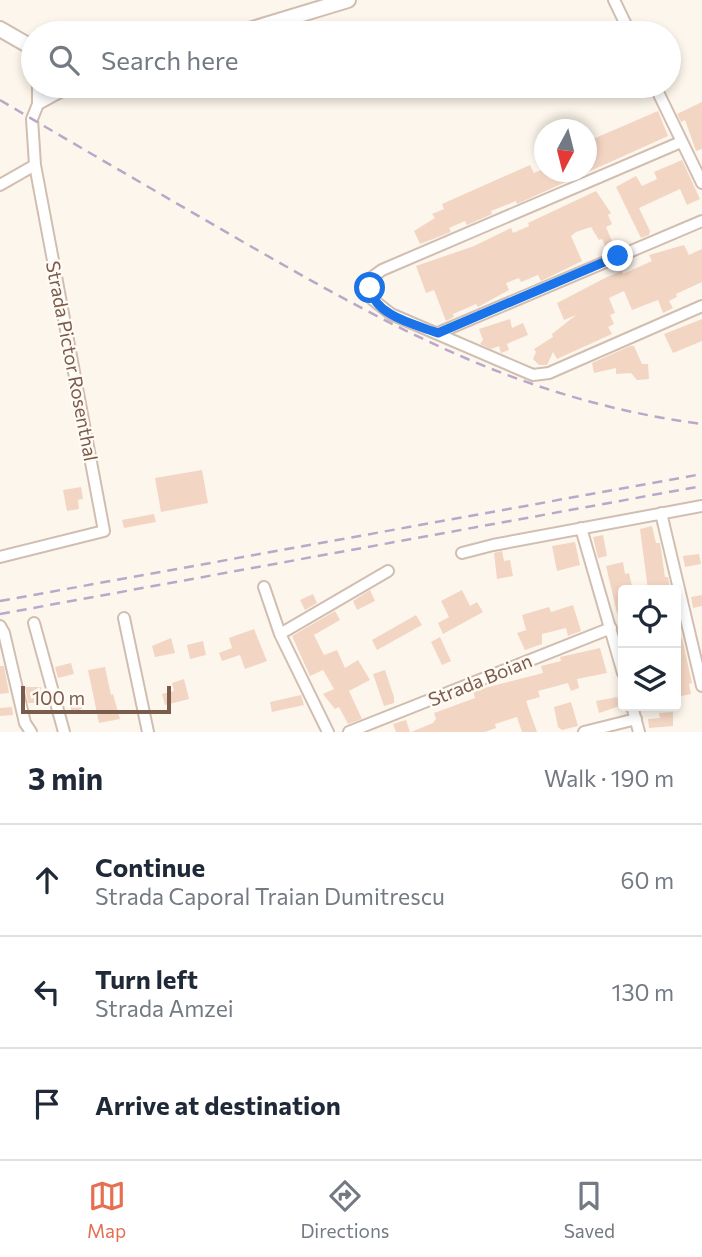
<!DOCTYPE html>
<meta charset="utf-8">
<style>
body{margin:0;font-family:Commissioner,sans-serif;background:#f6f6f7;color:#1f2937}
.controls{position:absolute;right:21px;bottom:21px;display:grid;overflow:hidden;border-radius:7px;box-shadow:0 4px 10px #0003}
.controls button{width:63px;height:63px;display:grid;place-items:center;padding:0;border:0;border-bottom:2px solid #e0e1e3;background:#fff;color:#1f2937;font:35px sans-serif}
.compass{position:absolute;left:534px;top:119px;width:63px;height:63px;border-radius:50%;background:#fff;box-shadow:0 4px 10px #0003;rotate:187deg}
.scale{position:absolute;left:21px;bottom:18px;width:150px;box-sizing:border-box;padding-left:7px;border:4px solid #7a5c4d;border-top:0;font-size:19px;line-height:24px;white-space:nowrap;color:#7a5c4d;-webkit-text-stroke:5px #fffaf3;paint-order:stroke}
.stop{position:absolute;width:21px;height:21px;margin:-16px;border:5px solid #1a73e8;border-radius:50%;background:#fff}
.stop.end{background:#1a73e8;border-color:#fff;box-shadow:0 2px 7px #0008}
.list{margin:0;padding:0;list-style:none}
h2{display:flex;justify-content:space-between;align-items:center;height:91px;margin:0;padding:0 28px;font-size:30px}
h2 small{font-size:23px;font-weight:400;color:#747a83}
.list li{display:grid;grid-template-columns:46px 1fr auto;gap:21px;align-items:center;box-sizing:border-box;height:112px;padding:0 28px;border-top:2px solid #e0e1e3}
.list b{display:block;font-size:26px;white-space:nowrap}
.list p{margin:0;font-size:23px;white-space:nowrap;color:#747a83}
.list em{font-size:23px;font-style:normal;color:#747a83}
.icon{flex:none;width:38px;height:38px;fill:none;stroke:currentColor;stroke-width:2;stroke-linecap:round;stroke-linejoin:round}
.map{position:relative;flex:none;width:702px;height:732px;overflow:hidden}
.search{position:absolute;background:#fff;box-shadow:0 4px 10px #0003;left:21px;right:21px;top:21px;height:77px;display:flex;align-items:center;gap:18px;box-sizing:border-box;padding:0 24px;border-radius:38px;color:#747a83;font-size:26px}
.sheet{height:427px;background:#fff}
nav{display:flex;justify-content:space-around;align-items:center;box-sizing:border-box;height:98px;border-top:2px solid #e0e1e3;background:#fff;font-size:19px;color:#747a83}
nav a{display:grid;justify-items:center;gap:4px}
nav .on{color:#e76f51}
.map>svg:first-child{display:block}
</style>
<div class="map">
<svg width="702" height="732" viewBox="0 0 702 732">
<rect width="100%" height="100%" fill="#fdf6ec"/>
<path fill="#f3d5c3" d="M702,102V149L696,151L685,120L681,122L677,114Z
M658,111L668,136L517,204L516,201L491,211L492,214L467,225L465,221L449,228L451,232L420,244L414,231L435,218L432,214L444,209L442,204L530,165L534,173L541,170L586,172V142Z
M682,160L700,199L687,205L680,189L639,208L650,231L649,235L641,238L616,187L636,176L642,186L657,179L654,172Z
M596,191L611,213L608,215L612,224L606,227L614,246L607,250L602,239L599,240L591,227L576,232L571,236L582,261L541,281L538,275L521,282L519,278L506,283L509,290L478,307L476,304L453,314L454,317L446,321L434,290L426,293L416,266L474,246L511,228L513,233L529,226L528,223Z
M684,245L689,255L702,249V282L676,294L677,297L669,301L673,308L663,313L658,300L632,310L624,291L609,298L615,313L610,315L614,324L608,327L612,334L557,359L553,352L547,365H539L533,359L536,352L534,349L553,337L552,334L576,315L564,320L557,303L607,277L622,271L623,274L652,261L649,255Z
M510,319L512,328L523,323L528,335L511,342L507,344L509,350L501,353L499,346L491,349L480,344L483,340L479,329Z
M702,319V341L673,353L664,334Z
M630,346H634L642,364H648L649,379L637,380L631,373L616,374V368L594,373L592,363Z
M202,470L208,503L161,512L155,478Z
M81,487L83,499L78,500L79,509L67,511L63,490Z
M154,514L156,522L124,528L122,520Z
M652,526L656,543H660L665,577H668L670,587L648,590L640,529Z
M603,535L607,556L598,558L593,537Z
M575,542L580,565L557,571L552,546Z
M502,551L504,561L510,560L513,576L497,579L494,553Z
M699,554L701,564L685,567L683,556Z
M623,562L625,574L629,573L633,590H623V611L617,613L606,566Z
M370,590L375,601L357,610L353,601Z
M462,590L470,606L477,602L483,612L443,634L438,623L449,617L441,601Z
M313,594L317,603L305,610L300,600Z
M702,595V606L693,608L691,597Z
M573,605L581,631L568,636L566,628L542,634V644L525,650L517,633L526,630L522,615L549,607L551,612Z
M335,611L340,620L314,635L324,655L337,650L345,668L358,660L370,680L349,691L362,719L348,724L339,707L335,709L323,694L334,689L323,670L310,676L292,636Z
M416,615L422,625L377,650L372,640Z
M254,629L267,661L245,669L240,655L222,661L219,653L232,648L229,638Z
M440,637L451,661L442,665L431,642Z
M171,638L175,653L155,657L152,646Z
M682,638L692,683L689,684L691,694L676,697V639Z
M203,641L206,655L190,659L187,645Z
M600,648L607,673L577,679L579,688L571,691L568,683L538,691L540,697L526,701L537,732H522L517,717L495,724L496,728L485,732H411L433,723L436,719L434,713L475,698L473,691L543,673L541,666L561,661L560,657Z
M71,663L74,674L58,678L55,667Z
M0,666H4L9,693L0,694Z
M105,667L111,695L113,694L120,719L99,723L88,670Z
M385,670L394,697V703L384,706L373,674Z
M184,679L189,699L165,705L162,694L174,691L172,683Z
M25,687H41V703H28Z
M301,695L304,705L272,712L270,702Z
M79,696L82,709L72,712L68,699Z
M617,697L620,706L599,713L596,701Z
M571,702L578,726L562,730L558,727L554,707Z
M12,707L13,715L0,716V708Z
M673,712V726L649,728L648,719L660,718L659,713Z
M406,720L410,732H396L393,724Z"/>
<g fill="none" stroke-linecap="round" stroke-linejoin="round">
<g stroke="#d1beb0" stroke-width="14">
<path id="minor" d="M614,0L630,33
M655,86L702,183
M38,104L71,86
M681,142L382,270L371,278L372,299L391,314L533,375L549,373L702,306
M0,185L35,165
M438,333L702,221
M661,513L702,686
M581,528L623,673
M462,553L493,545L702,506
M0,557L104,531L35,165L32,119L38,104V86
M264,587L280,634L328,732
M124,618L148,732
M34,623L64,732
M0,626L4,633L25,723L31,732
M280,634L388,571
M632,706L639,732
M349,732L611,628
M584,732L636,719"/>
</g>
<g stroke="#d1beb0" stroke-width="18">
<path id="tertiary" d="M0,29L33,48
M239,33L348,0"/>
</g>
<use href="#minor" stroke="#fff" stroke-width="10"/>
<use href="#tertiary" stroke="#fff" stroke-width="14"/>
<path stroke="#b9a8c9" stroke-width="2.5" stroke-dasharray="10 7" stroke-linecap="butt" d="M0,100C79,147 159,193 238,239C393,328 521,400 702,424
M0,601L702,474
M0,614L702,486"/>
</g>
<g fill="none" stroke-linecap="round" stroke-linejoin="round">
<path stroke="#1a73e8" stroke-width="9" d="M370,288C375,316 414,324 438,333L618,256"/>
</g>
<g text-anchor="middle" stroke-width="5" stroke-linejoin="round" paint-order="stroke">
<g font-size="19" fill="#7a5c4d" stroke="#fffaf3">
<text transform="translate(72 361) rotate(79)" y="7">Strada Pictor Rosenthal</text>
<text transform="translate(480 680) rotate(-22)" y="7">Strada Boian</text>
</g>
</g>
</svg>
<div class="controls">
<button><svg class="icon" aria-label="locate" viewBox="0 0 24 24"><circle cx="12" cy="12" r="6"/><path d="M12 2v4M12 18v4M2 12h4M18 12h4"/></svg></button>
<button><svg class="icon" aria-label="layers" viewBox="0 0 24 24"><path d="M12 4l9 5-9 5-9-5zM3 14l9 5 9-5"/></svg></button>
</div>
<svg class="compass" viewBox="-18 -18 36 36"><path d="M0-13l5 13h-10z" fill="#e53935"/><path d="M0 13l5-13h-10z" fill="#747a83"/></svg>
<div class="scale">100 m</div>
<div class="stop" style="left:370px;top:288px"></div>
<div class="stop end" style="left:618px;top:256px"></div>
<div class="search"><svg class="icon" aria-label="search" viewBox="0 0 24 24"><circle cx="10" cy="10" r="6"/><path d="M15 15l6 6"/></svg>Search here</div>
</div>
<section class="sheet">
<h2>3 min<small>Walk · 190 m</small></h2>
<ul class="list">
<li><svg class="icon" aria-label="ahead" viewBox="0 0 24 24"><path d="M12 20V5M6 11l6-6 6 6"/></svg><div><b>Continue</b><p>Strada Caporal Traian Dumitrescu</p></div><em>60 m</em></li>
<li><svg class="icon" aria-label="left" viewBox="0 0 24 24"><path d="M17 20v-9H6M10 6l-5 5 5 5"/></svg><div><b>Turn left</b><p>Strada Amzei</p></div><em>130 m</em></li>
<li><svg class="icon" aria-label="arrive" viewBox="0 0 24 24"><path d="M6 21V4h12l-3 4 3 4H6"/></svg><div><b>Arrive at destination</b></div></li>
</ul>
</section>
<nav>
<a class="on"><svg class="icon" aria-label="map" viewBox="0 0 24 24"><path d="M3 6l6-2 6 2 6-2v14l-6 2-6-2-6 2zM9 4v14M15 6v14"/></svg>Map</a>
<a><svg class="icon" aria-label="directions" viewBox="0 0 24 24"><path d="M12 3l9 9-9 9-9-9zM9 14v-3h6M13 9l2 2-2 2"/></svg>Directions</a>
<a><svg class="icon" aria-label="saved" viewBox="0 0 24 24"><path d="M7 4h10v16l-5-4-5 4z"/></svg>Saved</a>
</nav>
